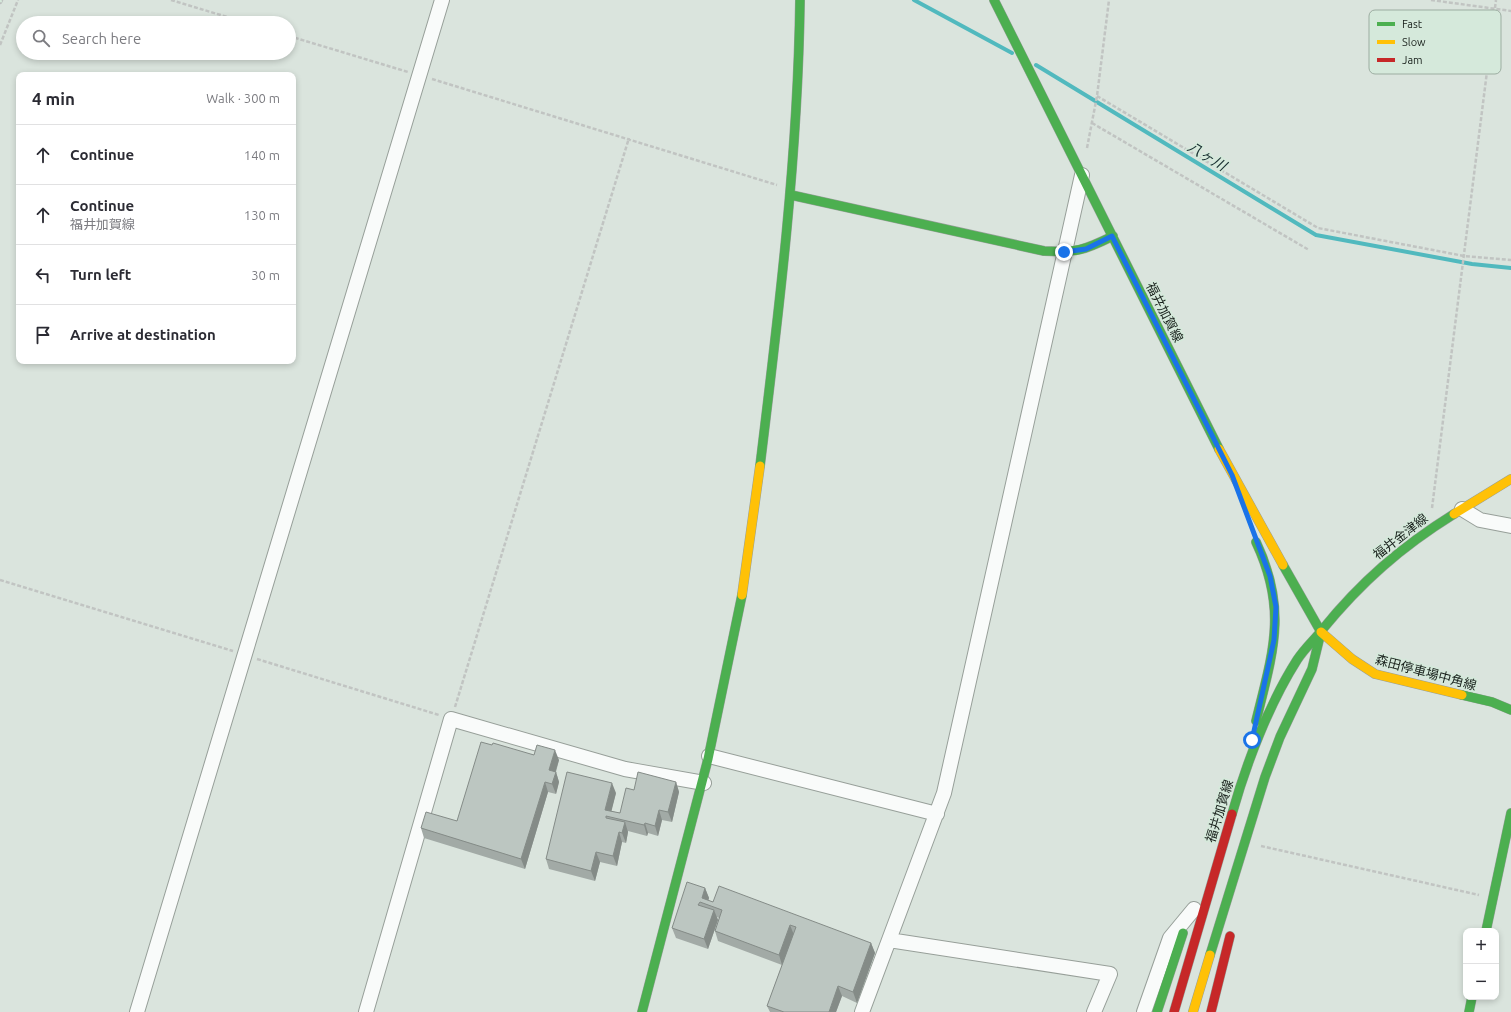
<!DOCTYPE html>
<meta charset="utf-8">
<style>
body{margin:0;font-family:Ubuntu,"Noto Sans JP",sans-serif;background:#f7f7f7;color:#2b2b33}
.controls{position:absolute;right:12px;bottom:12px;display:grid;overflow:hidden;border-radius:8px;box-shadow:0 2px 6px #0003}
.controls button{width:36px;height:36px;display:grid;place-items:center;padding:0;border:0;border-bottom:1px solid #e1e1e2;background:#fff;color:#2b2b33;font:20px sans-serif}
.stop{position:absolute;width:12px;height:12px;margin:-9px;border:3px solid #1a73e8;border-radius:50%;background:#fff}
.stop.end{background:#1a73e8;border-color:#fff;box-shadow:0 1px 4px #0008}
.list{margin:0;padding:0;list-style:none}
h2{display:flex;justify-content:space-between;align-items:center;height:52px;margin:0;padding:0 16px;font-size:17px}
h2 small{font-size:13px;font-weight:400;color:#7c7c81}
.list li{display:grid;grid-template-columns:26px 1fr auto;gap:12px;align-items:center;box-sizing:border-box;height:60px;padding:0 16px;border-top:1px solid #e1e1e2}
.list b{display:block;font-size:15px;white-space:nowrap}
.list p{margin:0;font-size:13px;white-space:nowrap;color:#7c7c81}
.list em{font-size:13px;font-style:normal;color:#7c7c81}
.icon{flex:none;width:22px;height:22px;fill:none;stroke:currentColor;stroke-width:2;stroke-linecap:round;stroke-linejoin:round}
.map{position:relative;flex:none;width:1511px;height:1012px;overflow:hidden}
.search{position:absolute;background:#fff;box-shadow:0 2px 6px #0003;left:16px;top:16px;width:280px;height:44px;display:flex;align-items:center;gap:10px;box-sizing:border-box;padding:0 14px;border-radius:22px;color:#7c7c81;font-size:15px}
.panel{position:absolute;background:#fff;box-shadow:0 2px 6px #0003;left:16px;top:72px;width:280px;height:292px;border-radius:8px}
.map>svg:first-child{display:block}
</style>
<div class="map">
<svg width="1511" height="1012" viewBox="0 0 1511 1012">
<rect width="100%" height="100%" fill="#dae4dd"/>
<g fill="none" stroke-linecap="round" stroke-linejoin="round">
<path stroke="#51b9be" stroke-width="4" d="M914,0L1012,53
M1036,65L1316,235L1472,264L1511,268"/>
<g stroke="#979f99" stroke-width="16">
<path id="street" d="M1462,509L1480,520L1511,526
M709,756L937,814
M889,940L1110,974L1094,1012
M137,1012L442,0
M366,1012L451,719L625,769L704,783
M862,1012L944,793L1082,175
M1144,1012L1170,938L1194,909"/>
</g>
<g stroke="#979f99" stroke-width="10">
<path id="fast" d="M994,0L1219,449
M791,195L1044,251C1076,253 1085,250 1113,236
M760,466C779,311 798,156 800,0
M1256,542C1288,610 1273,652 1256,721
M1462,695L1492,702L1511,710
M1232,814C1246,764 1269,704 1297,660C1304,649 1314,640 1322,630C1361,582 1401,547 1454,514
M1486,931L1511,813
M1210,955L1265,777L1280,737L1312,669L1321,632L1283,565
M642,1012L708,759L742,595
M1157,1012L1183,933
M1469,1012L1472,997"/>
</g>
<g stroke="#979f99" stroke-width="10">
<path id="slow" d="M1219,449L1283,565
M1454,514L1511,479
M742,595L760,466
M1321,632L1352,659L1375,674L1462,695
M1193,1012L1210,955"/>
</g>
<g stroke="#979f99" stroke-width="10">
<path id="jam" d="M1174,1012L1232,814
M1211,1012L1230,936"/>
</g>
<path stroke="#c1c4c2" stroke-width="2.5" stroke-dasharray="4 2" stroke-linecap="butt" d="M171,0L247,23
M1431,0L1511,11
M289,36L408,72
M0,45L18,0
M432,79L777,185
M1097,96L1318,228L1464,256L1511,260
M1092,123L1309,250
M1087,148L1097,96L1109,0
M1432,508L1496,0
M0,580L233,651
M257,659L439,715
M455,707L629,138
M1261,846L1479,895"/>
<use href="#street" stroke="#f9fbfa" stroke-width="14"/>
<use href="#fast" stroke="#4caf50" stroke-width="9"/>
<use href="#slow" stroke="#ffc107" stroke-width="9"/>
<use href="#jam" stroke="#c62828" stroke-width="9"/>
<g stroke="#bcbfbe" stroke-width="4.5">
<path id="rail" d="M0,2L1,0"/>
</g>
<use href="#rail" stroke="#d5e9db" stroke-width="3" stroke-dasharray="9" stroke-linecap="butt"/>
</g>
<path fill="#a2aaa6" d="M492,745L534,755L559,760L556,772L559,782L556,794L548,792L525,869L424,838L421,828L457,821Z
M676,782L679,792L672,822L662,820L658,836L648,833L647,836L628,831V832L626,843L622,842L617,866L600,862L595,881L549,869L546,859L616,793L611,811L620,813L634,790Z
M705,888L709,898L708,900L713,902L871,943L875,953L857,1003L842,996L836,1012H770L767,1006L782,965L718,941L715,931L719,918L717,917L718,920L708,949L676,938L672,928Z"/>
<path fill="#848b87" d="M555,750L559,760L553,780L549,770Z
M556,772L559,782L556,794L552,784Z
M545,782L548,792L525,869L521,859Z
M676,782L679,792L672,822L668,812Z
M612,783L616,793L610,817L605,810Z
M659,810L662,820L658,836L655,826Z
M625,822L628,832L626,843L622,833Z
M645,823L648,833L647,836L644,825Z
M619,832L622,842L617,866L613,856Z
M596,852L600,862L595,881L591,871Z
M705,888L709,898L707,905L702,898Z
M714,910L718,920L708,949L704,939Z
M790,925L794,935L782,965L779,955Z
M871,943L875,953L857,1003L853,992Z
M838,986L842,996L836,1012H829Z"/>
<path fill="#bcc6c1" stroke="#848b87" d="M481,742L492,745L493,743L534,755L537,745L555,750L549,770L556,772L552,784L545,782L521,859L421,828L426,812L457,821Z
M567,772L612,783L605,810L620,813L626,788L634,790L638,772L676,782L668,812L659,810L655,826L645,823L644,825L606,816V818L625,822L622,833L619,832L613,856L596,852L591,871L546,859Z
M687,882L705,888L702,898L713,902L719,886L871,943L853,992L838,986L829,1012H784L767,1006L796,927L790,925L779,955L715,931L722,910L700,902L698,905L714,910L704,939L672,928Z"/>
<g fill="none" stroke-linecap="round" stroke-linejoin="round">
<path stroke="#1a73e8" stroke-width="5" d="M1064,252L1086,249L1112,236L1232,475L1270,576L1276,607L1274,640L1252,740"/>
</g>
<g text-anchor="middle" stroke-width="3.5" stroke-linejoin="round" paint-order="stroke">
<g font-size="13" fill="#18201b" stroke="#d5e9db">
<text transform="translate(1165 312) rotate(63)" y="5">福井加賀線</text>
<text transform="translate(1400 536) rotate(-38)" y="5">福井金津線</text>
<text transform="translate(1426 672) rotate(15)" y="5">森田停車場中角線</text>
<text transform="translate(1219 811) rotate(-73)" y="5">福井加賀線</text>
</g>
<g font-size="14" font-style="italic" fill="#182e30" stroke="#d5e9db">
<text transform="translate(1207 156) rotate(31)" y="5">八ヶ川</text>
</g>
</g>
<rect x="1369" y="10" width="132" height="64" rx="6" fill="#d5e9db" stroke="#9cada1" stroke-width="1"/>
<rect x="1377" y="22" width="18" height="4" fill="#4caf50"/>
<rect x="1377" y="40" width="18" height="4" fill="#ffc107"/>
<rect x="1377" y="58" width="18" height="4" fill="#c62828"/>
<g font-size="11" fill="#18201b">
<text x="1402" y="28">Fast</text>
<text x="1402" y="46">Slow</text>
<text x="1402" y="64">Jam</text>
</g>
</svg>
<div class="controls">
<button>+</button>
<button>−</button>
</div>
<div class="stop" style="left:1252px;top:740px"></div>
<div class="stop end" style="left:1064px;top:252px"></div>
<div class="search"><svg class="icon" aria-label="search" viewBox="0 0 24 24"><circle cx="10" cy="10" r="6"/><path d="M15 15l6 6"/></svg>Search here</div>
<section class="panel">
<h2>4 min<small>Walk · 300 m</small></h2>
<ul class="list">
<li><svg class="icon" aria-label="ahead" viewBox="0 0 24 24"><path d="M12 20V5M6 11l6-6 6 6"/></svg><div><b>Continue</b></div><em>140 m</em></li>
<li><svg class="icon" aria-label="ahead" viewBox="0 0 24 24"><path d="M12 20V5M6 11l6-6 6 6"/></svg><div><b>Continue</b><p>福井加賀線</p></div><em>130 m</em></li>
<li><svg class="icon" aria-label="left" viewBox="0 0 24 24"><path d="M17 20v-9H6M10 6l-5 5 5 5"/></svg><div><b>Turn left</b></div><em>30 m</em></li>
<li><svg class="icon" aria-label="arrive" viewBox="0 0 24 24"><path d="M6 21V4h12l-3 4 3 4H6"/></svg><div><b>Arrive at destination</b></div></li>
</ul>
</section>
</div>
